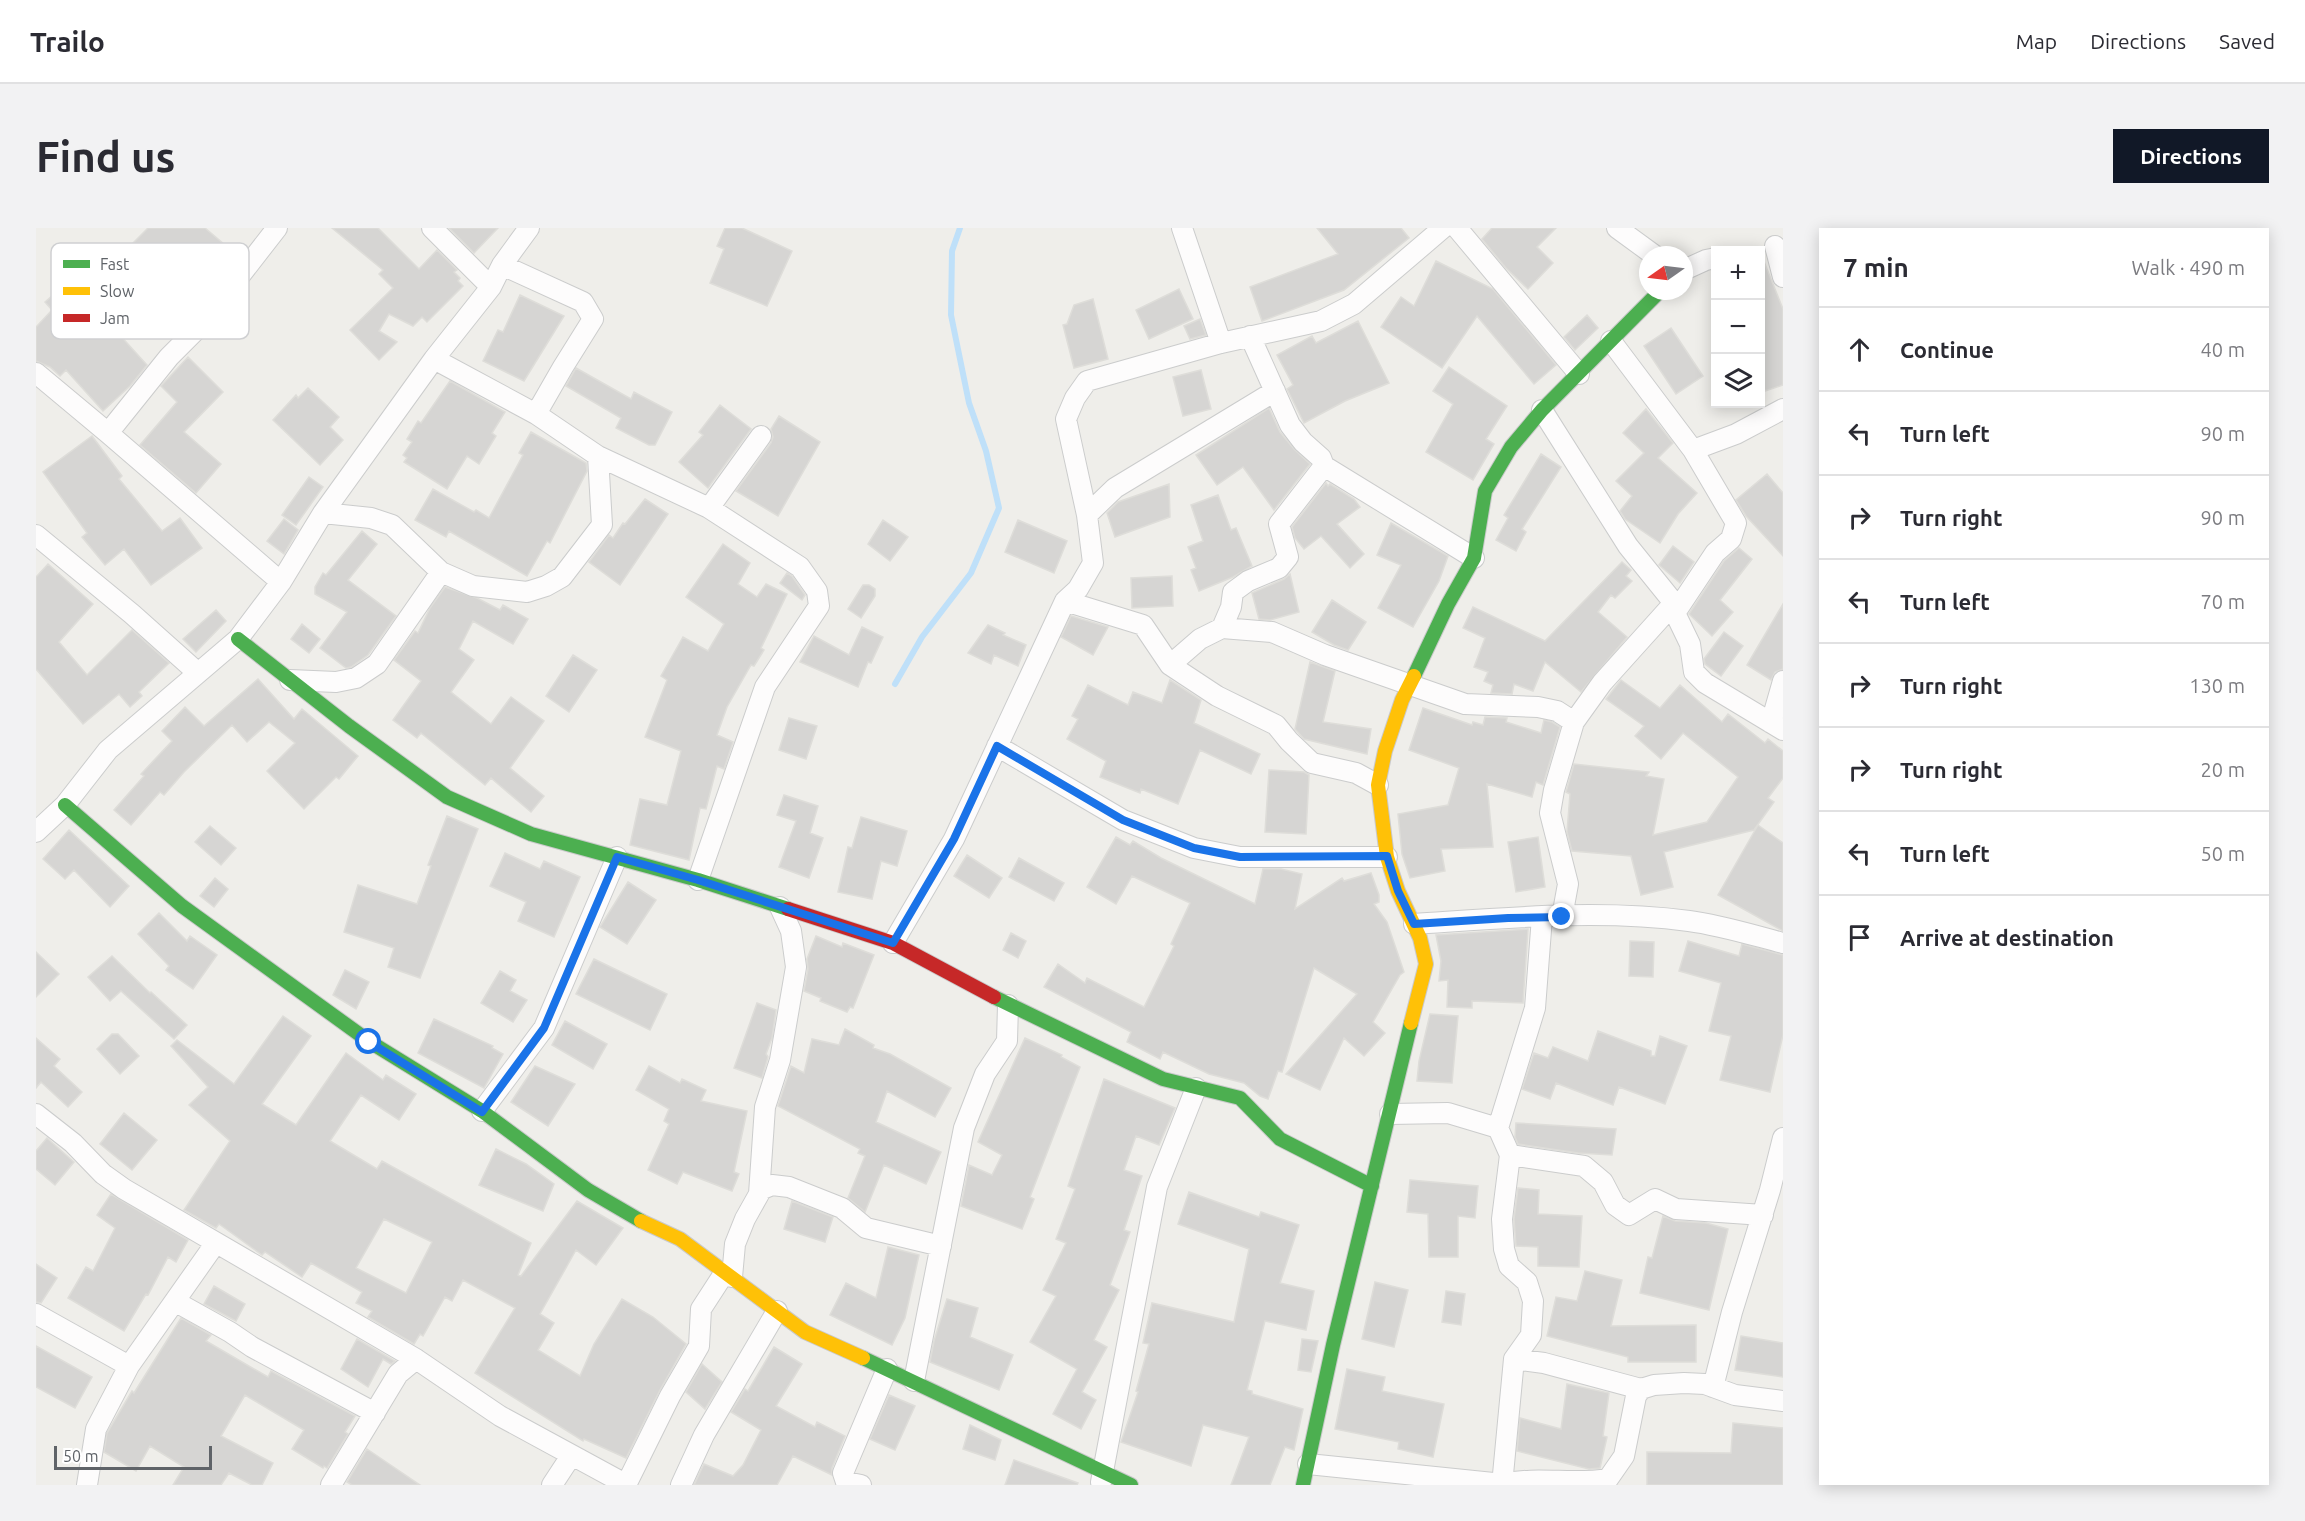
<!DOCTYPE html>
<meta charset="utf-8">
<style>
body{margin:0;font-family:Ubuntu,sans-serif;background:#f2f2f3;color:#2b2b33}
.controls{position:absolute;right:18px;top:18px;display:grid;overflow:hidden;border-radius:0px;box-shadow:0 3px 15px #0003}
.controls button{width:54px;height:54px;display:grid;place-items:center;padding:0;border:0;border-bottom:2px solid #e1e1e2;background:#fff;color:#2b2b33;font:30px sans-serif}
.compass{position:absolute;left:1603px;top:18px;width:54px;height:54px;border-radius:50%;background:#fff;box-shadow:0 3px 15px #0003;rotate:256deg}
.scale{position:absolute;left:18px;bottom:15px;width:158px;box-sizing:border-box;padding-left:6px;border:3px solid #5f6368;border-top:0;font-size:16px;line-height:21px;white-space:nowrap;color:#5f6368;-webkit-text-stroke:4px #fff;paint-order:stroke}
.stop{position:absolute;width:18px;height:18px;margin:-14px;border:4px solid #1a73e8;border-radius:50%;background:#fff}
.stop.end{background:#1a73e8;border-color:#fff;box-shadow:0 2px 6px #0008}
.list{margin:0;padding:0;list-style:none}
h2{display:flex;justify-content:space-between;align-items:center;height:78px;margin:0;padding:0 24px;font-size:26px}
h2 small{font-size:20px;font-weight:400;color:#7c7c81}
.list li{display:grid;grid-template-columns:39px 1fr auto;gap:18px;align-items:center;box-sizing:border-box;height:84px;padding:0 24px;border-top:2px solid #e1e1e2}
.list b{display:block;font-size:22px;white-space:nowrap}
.list em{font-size:20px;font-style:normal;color:#7c7c81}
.icon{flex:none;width:33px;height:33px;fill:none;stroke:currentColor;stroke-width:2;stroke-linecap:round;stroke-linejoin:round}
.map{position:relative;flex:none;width:1747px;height:1257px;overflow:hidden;border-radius:0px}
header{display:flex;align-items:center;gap:36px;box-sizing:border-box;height:84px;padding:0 30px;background:#fff;border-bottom:2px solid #e1e1e2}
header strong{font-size:28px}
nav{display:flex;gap:33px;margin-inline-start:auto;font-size:21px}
.intro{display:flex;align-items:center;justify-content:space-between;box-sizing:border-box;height:144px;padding:0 36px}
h1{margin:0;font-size:42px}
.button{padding:15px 27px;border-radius:0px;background:#111827;color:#fff;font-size:21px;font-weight:700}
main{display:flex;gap:36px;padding:0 36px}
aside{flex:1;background:#fff;border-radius:0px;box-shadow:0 3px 15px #0003}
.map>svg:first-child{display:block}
</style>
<header>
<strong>Trailo</strong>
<nav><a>Map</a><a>Directions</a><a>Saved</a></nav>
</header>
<div class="intro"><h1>Find us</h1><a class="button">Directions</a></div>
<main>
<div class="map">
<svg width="1747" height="1257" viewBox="0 0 1747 1257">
<rect width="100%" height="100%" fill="#efeeea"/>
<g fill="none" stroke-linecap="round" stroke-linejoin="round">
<path stroke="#bfe0f9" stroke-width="6" d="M859,456L886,409L935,345L963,280L950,223L933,175L915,87L916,23L924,0"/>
</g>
<path fill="#d6d5d3" stroke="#deddd9" stroke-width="1.5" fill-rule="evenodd" d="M112,0H169L201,27L182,48L154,24L123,55L90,22Z
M296,0H342L383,41L401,22L421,42L418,44L424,50L422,53L427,58L391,94L386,89L377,98L353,86L343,103L361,114L343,132L314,102L357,60L343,46L347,42Z
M413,0H462L438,25Z
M689,0H706L756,23L731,78L674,55L688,21L681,18Z
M1281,0H1365L1373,10L1308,62L1226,93L1214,59L1302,26Z
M1456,0H1520L1501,19L1517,35L1492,61L1470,40L1446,11Z
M1725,26L1747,81V157L1729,163L1725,149Z
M1400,33L1457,61L1520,137L1498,156L1441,88L1406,140L1345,99L1365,69L1378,78Z
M34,52L111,137L94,158L67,183L30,142L24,148L14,139L0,133V99L16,82L9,74Z
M1143,61L1157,91L1113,111L1100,82Z
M484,67L528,88L488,153L447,133L462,102L467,104Z
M1057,71L1072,131L1038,140L1027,97L1031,96L1038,77Z
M1551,87L1562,100L1539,122L1528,109Z
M1164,91L1170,107L1154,111L1148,98Z
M1322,93L1353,155L1309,173L1268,195L1251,161L1257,157L1241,127L1276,108L1280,115Z
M1635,100L1667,148L1640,166L1608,118Z
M152,129L187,164L148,204L185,236L160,265L104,217L141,174L125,158Z
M1413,139L1471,178L1450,211L1458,216L1437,252L1390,224L1417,176L1397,163Z
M540,140L595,171L598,164L636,184L619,217H613L580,200L585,190L530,158Z
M1165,142L1175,181L1147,188L1137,149Z
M414,153L469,184L456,205L460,208L443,236L431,228L411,261L368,234L371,230L367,227L376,214L371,211L382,193L385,195Z
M272,160L303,189L294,199L307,212L284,237L237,192L260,167L262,170Z
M684,177L715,201L672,260L643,234L667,207L663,204Z
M1233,180L1244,204L1258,221L1274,236L1238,282L1207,239L1181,257L1160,227Z
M1610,181L1637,215L1622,230L1661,265L1642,286L1624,315L1589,291L1584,283L1596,268L1580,253L1608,225L1587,205Z
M743,188L784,214L742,288L700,263L735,215L737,209L735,201Z
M495,204L550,235L551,243L514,315L511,313L491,348L413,303L410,309L379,292L397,261L438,284L440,282L453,290L487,227L483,225Z
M56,208L86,248L83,251L126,303L144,290L166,320L115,357L88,321L69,337L46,309L51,305L7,244Z
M1505,226L1525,239L1486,301L1490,304L1480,323L1460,312L1472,290L1468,287Z
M1731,246L1747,265V328L1710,288L1700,272Z
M273,249L287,259L260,297L246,287Z
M1290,255L1292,258L1294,256L1318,271L1324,279L1301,296L1328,326L1314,340L1285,308L1268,321L1259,310L1256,299Z
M1133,256L1134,289L1079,309L1071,285L1082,274Z
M1182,267L1195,302L1200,300L1216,338L1197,349L1163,363L1155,342L1160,340L1152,319L1167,313L1155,277Z
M609,271L632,286L584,357L553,334L573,307L577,310L587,295L589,296Z
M248,291L262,302L248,326L231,313Z
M847,292L872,309L854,333L832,316Z
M982,292L1031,313L1018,345L969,324Z
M1355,295L1412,328L1403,353L1377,399L1342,380L1365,337L1341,327Z
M326,303L341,316L312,352L360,388L332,427L315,439L310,440L284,420L311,384L279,366V359L287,345L290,347Z
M687,316L714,335L702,356L721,369L730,356L751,366L725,420L728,422L718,438L715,437L691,479L681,507L697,514L688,541L681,538L670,581L664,580L653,632L594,617L604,571L631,577L645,523L609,509L631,452L625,448L647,409L672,423L688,396L650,369Z
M1637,318L1658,334L1644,355L1623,337Z
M1703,320L1716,331L1684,372L1697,384L1676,408L1653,386L1688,333Z
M1586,334L1595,342L1590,348L1596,353L1579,370L1575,367L1562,384L1591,409L1545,464L1509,434L1497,463L1478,456L1476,466L1455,465L1457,457L1448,453L1452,444L1438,439L1449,410L1427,400L1437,379L1509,413Z
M12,336L57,376L23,414L51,447L96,402L133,435L103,464L106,468L94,479L83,466L47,496L0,441V349Z
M751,345L756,348L769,367L766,372L744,355Z
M1254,346L1263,384L1234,392L1223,391L1216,365L1248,351Z
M1136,348L1137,378L1096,380L1095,350Z
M827,357H833L839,361V368L825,390L812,381Z
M409,359L441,370L464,382L467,377L492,391L477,416L437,393L423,421L438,432L415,464L455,496L475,469L508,493L474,540L508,568L495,584L455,550L449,557L385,505L381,510L357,492L385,453L358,432L379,403L382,405L394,380Z
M1296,372L1330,394L1312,422L1298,417L1276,404Z
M1747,376V441L1739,444L1735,452L1711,437Z
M180,382L190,393L160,424L147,411Z
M1035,388L1072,399L1057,427L1025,409Z
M266,396L284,411L273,425L255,411Z
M952,397L969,405L967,407L990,417L982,438L958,427L955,436L932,425Z
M826,399L847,409L835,435L832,434L822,459L764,434L778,408L813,427Z
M1688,404L1707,418L1685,448L1669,436L1668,431Z
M537,427L561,442L533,484L510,468Z
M1274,434L1299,443L1287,494L1335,501L1331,526L1268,511L1259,501Z
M222,451L258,491L266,481L322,528L303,551L300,549L268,581L231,543L259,515L233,494L211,514L196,497L148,544L128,567L124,564L95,597L78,582L108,548L105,546L136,513L126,503L149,479L168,498Z
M1134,452L1165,472L1158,495L1224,526L1215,546L1164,522L1142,576L1105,561L1104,565L1064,549L1070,533L1031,511L1042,491L1036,488L1052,457L1092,477L1097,464L1126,475Z
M1585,452L1624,480L1644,457L1686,494L1692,486L1729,515L1732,511L1747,523V550L1732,570L1738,574L1718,602L1628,624L1637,659L1605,667L1595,628L1536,623L1531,604L1534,566L1530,564L1538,536L1613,544L1610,548L1628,551L1617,607L1671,594L1702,549L1647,505L1625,531L1599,508L1608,498L1570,471Z
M1387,480L1436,497L1437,494L1447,497L1449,489L1471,490L1470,494L1505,505L1508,492L1516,494L1524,499L1507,557L1500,554L1496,569L1451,556L1457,619L1405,621L1409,643L1374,650L1366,626L1362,586L1412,577L1423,540L1373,522Z
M753,490L781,498L770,531L743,522Z
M1233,542L1268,544L1273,547L1270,606L1229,604Z
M748,567L782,578L774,605L787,610L773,650L743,639L760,593L741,587Z
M411,588L442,601L384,750L352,739L358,720L308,704L322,657L381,676L395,638L392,637Z
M825,589L871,603L861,638L845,633L836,671L802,664L812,619L816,620Z
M1722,597L1747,615V703L1682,667Z
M174,598L200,620L185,637L159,614Z
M33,602L93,658L74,679L38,642L29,651L7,631Z
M1080,609L1094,617L1097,613L1125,630L1219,676L1227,641H1245L1266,646L1259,681L1306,650L1308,653L1335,645L1343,667V674L1338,676L1351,694L1368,744L1364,747L1337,794L1349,805L1328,828L1308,810L1284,862L1250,846L1321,766L1278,740L1246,844L1242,843L1232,871L1224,868L1208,855L1173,846L1127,824L1124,831L1091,814L1095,804L1008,759L1022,736L1049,755L1051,750L1108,779L1138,718L1135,716L1154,675L1096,648L1080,676L1051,659Z
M1502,609L1509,659L1480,664L1472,614Z
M469,625L504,641L508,633L544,649L518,709L482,693L490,674L454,658Z
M931,627L966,650L953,670L918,648Z
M983,630L1028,655L1018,673L973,649Z
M179,650L192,661L178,679L164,668Z
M592,654L620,672L591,716L564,699Z
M123,685L151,713L154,708L181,727L157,761L130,742L133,738L102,706Z
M1492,701L1487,775L1436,773V780L1411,779L1412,752L1403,753L1405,733L1400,707Z
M975,705L990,713L982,730L967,722Z
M780,708L806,719L807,715L838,727L817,780L814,779L811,784L784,773L785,770L768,763L772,741L771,731Z
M1594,713L1618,714L1617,749L1593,748Z
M1652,713L1703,728L1706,716L1747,727V807L1734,864L1684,852L1695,808L1673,803L1685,755L1643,743Z
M0,724L23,746L0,769Z
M76,728L114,765L115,764L151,797L138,811L85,763L74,773L52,749Z
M558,731L631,766L614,802L540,766Z
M309,742L333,754L320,781L297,767Z
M464,743L480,752L474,763L491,772L477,794L445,775Z
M721,775L740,782L736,810L730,826L732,829L726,850L698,840Z
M1394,786L1422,788L1416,855L1381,853L1383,833Z
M247,788L275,808L226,876L260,897L310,825L347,852L350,847L380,866L363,892L325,867L294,913L341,941L346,933L495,1015L482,1047L485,1048L541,973L587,1000L560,1037L540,1022L504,1086L518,1095L502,1122L544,1148L558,1116L586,1071L617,1089L650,1116L624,1162L590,1230L548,1211L547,1213L439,1145L479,1080L427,1052L416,1073L409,1069L387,1108L384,1106L378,1116L332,1089L336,1083L320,1075L326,1064L275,1035L266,1049L229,1024L226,1027L183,996L180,1000L148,982L194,913L153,877L172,859L135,818L141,812L198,856ZM348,991L396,1014L370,1065L320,1040Z
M398,791L457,818L456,820L467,826L448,860L382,825Z
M529,793L571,816L557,841L516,817Z
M809,801L838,817L837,820L854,826L915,860L899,889L851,863L840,894L905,924L890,956L848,937L829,984L812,970L829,928L822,925L824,921L742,878L755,838L768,845L776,811L803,817Z
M1562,803L1615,823V828H1619L1624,808L1651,818L1629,876L1583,859L1577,877L1520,855L1514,871L1486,861L1498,825L1512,830L1517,819L1552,833Z
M76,806H82L103,828L84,846L61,821Z
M0,810L24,831L18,838L46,864L32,879L5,854L0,860Z
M989,810L1026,827L1025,829L1044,839L994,969L998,971L986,1001L925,978L933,937L956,947L966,927L942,914Z
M499,838L539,856L512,898L475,874Z
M613,838L644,855L646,851L670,862L665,873L711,883L698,944L703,946L696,963L647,944L641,956L612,942L633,896L628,893L633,881L600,862Z
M1068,851L1139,880L1123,917L1100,908L1088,942L1106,948L1088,1002L1094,1004L1074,1057L1083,1062L1058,1112L1071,1119L1046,1164L1060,1172L1045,1201L1017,1186L1041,1141L994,1114L1020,1068L1007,1062L1030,1015L1020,1011L1039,961L1032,958Z
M88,885L121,912L96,942L64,916Z
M1480,895L1580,901L1576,927L1542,925L1482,916L1479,909Z
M11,910L38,934L19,957L0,941V923Z
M460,921L490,936L518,956L507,983L443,957Z
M1374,952L1442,958L1439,990L1422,988V1029H1393L1392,986L1371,984Z
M1482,960L1503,962L1502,986L1546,988L1543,1039L1502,1038V1019L1480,1018L1478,991Z
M1153,964L1223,989L1225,984L1263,997L1244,1055L1278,1063L1270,1102L1229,1093L1211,1162L1216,1163V1166L1267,1181L1258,1222L1249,1219L1234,1257H1195L1213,1209L1167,1197L1155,1238L1085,1214L1102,1164L1100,1163L1113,1116L1107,1115L1116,1075L1198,1094L1213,1021L1142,996Z
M75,966L152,1012L140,1034L132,1029L112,1067L110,1066L88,1103L32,1070L50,1039L57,1043L79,1000L61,987Z
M756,973L797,989L789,1014L748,1001Z
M1627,988L1639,993L1670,995L1692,1001L1673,1082L1604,1065L1612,1029L1616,1030Z
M852,1019L883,1027L869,1090L856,1117L794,1087L810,1055L840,1070Z
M0,1036L21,1050L5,1075L0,1074Z
M1549,1043L1586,1052L1575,1098L1660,1097V1134H1592V1129L1511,1108L1520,1069L1541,1073Z
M1339,1054L1372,1062L1358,1119L1326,1111Z
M178,1058L209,1076L200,1093L168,1076Z
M1410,1063L1429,1066L1425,1097L1406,1094Z
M911,1071L942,1080L934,1109L977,1127L963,1162L894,1134L898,1113Z
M145,1090L175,1107L170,1113L232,1149L235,1143L319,1188L309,1204L312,1206L291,1240L288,1238L287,1240L256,1221L268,1202L209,1167L185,1208L237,1235L226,1257H216L193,1245L185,1257H137L148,1239L114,1218L100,1243L68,1224L71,1205L96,1163L98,1165Z
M1705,1108L1747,1115V1149L1699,1142Z
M321,1111L359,1133L355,1136L347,1131L332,1159L305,1141Z
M1266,1111L1282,1113L1275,1144L1262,1142Z
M0,1118L56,1149L39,1180L0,1159Z
M738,1119L766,1136L740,1178L779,1199L781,1194L809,1208L796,1240V1247L757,1228L741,1257H658L668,1236L697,1248L707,1237L725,1202L695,1184L709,1161L712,1163Z
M666,1136L686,1154L669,1181L650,1164Z
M1311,1141L1349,1149L1346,1163L1408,1176L1397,1229L1362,1221L1363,1214L1299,1201Z
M1531,1156L1573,1165L1567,1208L1571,1209L1564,1240L1553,1241L1481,1223L1484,1190L1525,1201Z
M853,1167L879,1178L859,1222L834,1211Z
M1697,1195L1747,1200V1257H1611V1224L1695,1225Z
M934,1197L965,1212L959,1232L927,1221Z
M331,1221L384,1257H316L311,1254Z
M978,1232L1042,1255L1041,1257H969Z"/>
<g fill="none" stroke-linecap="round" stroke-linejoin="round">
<g stroke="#cbcccc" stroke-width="22">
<path id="street" d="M396,0L455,59
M1146,0L1185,115
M1421,0L1543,146
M1581,0L1618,27
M1739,18L1747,49
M466,37L547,74L557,91L527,139L500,186
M1648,42L1670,32L1680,30
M1214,108L1254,197L1267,214L1285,230L1288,238L1438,330
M1575,113L1657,222L1700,295L1695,311L1679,325L1639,385
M398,131L500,186L562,228L673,280L764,339L781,363L783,378L729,459L662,652
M0,145L72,205L245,354
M1506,182L1592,318L1638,375L1639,385L1654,416L1658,444L1669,455L1747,502
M72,205L133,129L168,94L241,0
M1657,222L1700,206L1747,181
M673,280L725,208
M287,285L335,290L356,297L405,344L437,358L491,364L510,358L526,349L566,297L562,228
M1051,287L1079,260L1239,163
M0,307L96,386L162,445
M1029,373L1107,397L1134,437L1181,468L1240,497L1253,513L1276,535L1320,545L1342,557
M1186,400L1195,379L1197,364L1212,353L1243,340L1252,329L1243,296L1288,238
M1134,437L1164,411L1186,400L1236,404L1289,427L1429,476L1502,479L1521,483L1538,494
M254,452L300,454L320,450L341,436L405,344
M1735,495L1747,453
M961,518L1087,592L1158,620L1204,629H1351
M0,604L29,577L72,522L202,411L245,354L287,285L398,131L455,59L466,37L493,0
M1526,689L1532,656L1514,585L1518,562L1538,494L1566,455L1638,375
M1378,696C1469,690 1562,681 1653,693C1684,697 1716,707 1747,715
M857,715L918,611L1029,373L1042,361L1057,335L1051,287L1030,191L1039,170L1051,153L1185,115L1285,93L1318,76L1407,0
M446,883L508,800L581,629
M0,886L37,915L67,946L88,961L380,1131L464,1188L591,1257
M1354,886L1412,885L1462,900
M1474,927L1548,938L1567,954L1579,977L1593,987L1619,971L1640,981L1727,987
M724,962L736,957L753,959L806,980L830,1000L905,1018
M696,1049L699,1016L709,991L723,966L729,879L744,832L760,739L755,703L744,679
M140,1074L194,1104L216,1119L339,1185
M0,1086L93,1138
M1478,1131L1508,1135L1605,1161L1618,1157L1648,1155L1669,1156L1699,1167L1747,1173
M878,1153L928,900L949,846L971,813L972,777
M1677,1159L1696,1084L1734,962L1747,910
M1272,1236L1467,1256C1501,1248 1537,1257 1572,1251L1588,1228L1600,1168L1605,1161
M1065,1254L1121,959L1160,860
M51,1257L60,1201L93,1138L179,1016
M295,1257L362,1146L380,1131
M516,1257L535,1228
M590,1257L634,1168L663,1118L665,1081L689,1044
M645,1257L668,1207L741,1083
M825,1257L810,1254L807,1245L851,1141
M1466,1257L1478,1131L1495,1107L1497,1073L1491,1054L1473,1038L1468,1021L1466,991L1474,927L1462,900L1499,780L1506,689"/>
</g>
<g stroke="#cacacb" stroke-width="16">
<path id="fast" d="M202,411L313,498L411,569L495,606L662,652L752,681
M1378,448L1412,376L1438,330L1449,263L1475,219L1506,182L1624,63
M29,577L146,678L334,814L446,883L552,962L605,993
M958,769L1127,851L1204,870L1244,911L1336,958
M827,1130L1095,1257
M1267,1257L1297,1117L1375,795"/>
</g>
<g stroke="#cacacb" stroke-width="16">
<path id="slow" d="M1375,795L1390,736L1384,710L1362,663L1351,629L1342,557L1349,523L1366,472L1378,448
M605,993L644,1011L769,1104L827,1130"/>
</g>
<g stroke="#cacacb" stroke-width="16">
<path id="jam" d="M752,681L857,715L958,769"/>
</g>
<use href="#street" stroke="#fdfcfc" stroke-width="20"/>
<use href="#fast" stroke="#4caf50" stroke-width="14"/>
<use href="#slow" stroke="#ffc107" stroke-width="14"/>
<use href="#jam" stroke="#c62828" stroke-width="14"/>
</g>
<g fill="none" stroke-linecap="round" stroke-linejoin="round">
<path stroke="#1a73e8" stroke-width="8" d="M333,814L446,884L508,800L581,629L662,652L857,715L918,611L961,518L1087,592L1158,620L1204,629L1351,628L1362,663L1378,696L1472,690L1526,689"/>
</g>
<rect x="15" y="15" width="198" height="96" rx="9" fill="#fff" stroke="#cfd0d2" stroke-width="1.5"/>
<rect x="27" y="32" width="27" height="8" fill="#4caf50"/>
<rect x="27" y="59" width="27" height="8" fill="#ffc107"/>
<rect x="27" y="86" width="27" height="8" fill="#c62828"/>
<g font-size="16" fill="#5f6368">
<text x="64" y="42">Fast</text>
<text x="64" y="69">Slow</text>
<text x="64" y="96">Jam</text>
</g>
</svg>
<div class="controls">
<button>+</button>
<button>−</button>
<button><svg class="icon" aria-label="layers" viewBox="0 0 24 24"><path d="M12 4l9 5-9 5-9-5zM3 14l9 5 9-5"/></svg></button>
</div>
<svg class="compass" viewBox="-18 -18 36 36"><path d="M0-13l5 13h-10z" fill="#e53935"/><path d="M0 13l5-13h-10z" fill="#7c7c81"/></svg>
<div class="scale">50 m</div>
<div class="stop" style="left:333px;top:814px"></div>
<div class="stop end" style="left:1526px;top:689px"></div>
</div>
<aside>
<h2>7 min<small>Walk · 490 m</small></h2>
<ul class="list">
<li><svg class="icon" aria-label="ahead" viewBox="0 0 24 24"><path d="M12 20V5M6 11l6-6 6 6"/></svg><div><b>Continue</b></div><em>40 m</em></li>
<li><svg class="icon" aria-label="left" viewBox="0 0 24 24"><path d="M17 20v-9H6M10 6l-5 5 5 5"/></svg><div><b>Turn left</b></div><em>90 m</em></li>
<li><svg class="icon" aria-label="right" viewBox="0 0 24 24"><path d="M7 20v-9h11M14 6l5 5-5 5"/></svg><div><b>Turn right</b></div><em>90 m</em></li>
<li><svg class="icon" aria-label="left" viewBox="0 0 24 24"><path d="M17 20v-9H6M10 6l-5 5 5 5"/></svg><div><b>Turn left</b></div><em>70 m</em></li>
<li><svg class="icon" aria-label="right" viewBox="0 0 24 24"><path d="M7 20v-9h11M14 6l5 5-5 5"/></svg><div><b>Turn right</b></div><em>130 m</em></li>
<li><svg class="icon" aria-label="right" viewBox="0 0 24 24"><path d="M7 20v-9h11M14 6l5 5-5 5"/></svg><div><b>Turn right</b></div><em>20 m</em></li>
<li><svg class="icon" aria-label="left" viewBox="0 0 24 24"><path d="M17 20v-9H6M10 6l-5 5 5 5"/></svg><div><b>Turn left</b></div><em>50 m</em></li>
<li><svg class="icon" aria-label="arrive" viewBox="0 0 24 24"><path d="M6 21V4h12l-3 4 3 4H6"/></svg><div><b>Arrive at destination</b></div></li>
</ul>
</aside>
</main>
